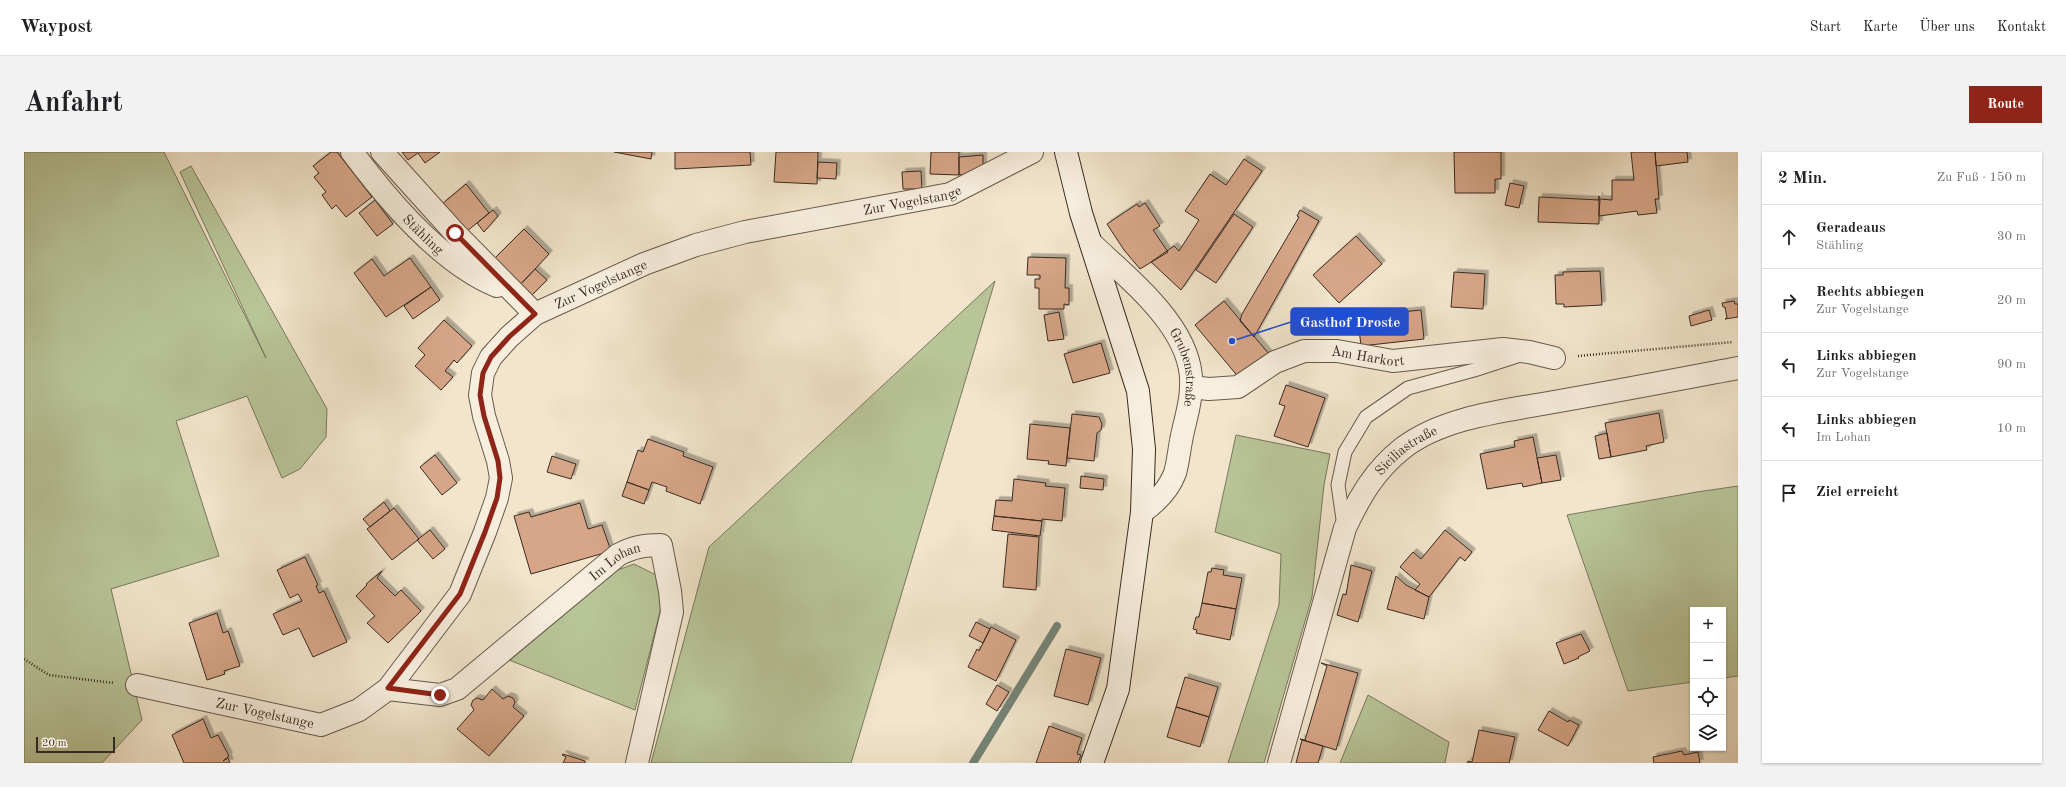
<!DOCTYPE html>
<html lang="de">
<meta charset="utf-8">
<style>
body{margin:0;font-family:"Old Standard TT",serif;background:#f2f2f2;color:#202124}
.controls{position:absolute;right:12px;bottom:12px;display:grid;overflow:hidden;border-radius:0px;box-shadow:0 1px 3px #0004}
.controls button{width:36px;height:36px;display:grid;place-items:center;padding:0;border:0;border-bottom:1px solid #e0e0e0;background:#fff;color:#202124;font:20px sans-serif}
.scale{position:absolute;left:12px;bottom:10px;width:79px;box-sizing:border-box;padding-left:4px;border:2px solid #382b21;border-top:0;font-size:11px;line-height:14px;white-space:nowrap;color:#382b21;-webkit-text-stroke:3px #f7eede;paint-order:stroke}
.stop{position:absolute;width:12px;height:12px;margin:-9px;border:3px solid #8f2418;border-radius:50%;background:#fff}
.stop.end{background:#8f2418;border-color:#fff;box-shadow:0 1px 4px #0008}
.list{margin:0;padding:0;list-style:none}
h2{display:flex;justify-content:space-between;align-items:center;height:52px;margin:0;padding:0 16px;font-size:17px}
h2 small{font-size:13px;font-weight:400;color:#757577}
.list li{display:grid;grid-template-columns:26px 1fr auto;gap:12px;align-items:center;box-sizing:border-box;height:64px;padding:0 16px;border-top:1px solid #e0e0e0}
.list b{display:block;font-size:15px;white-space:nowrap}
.list p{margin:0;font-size:13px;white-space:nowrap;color:#757577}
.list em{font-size:13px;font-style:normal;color:#757577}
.icon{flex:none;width:22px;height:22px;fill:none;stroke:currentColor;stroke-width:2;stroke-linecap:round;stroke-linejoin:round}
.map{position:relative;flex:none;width:1714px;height:611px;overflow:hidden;border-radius:0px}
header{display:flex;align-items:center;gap:24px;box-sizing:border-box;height:56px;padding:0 20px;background:#fff;border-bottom:1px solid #e0e0e0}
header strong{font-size:19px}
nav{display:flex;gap:22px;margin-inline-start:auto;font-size:14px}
.intro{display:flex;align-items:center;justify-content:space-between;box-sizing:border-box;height:96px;padding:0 24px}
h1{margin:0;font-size:28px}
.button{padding:10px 18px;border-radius:0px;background:#8f2418;color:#fff;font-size:14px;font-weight:700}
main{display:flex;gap:24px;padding:0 24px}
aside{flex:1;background:#fff;border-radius:0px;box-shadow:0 1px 3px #0004}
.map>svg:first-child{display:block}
</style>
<header>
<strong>Waypost</strong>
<nav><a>Start</a><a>Karte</a><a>Über uns</a><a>Kontakt</a></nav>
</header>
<div class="intro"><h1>Anfahrt</h1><a class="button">Route</a></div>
<main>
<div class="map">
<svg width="1714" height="611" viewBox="0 0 1714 611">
<defs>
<filter id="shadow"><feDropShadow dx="3.5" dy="-3.5" stdDeviation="0" flood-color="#0004"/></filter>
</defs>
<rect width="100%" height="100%" fill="#f2e5cc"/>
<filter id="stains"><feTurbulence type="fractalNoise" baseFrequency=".005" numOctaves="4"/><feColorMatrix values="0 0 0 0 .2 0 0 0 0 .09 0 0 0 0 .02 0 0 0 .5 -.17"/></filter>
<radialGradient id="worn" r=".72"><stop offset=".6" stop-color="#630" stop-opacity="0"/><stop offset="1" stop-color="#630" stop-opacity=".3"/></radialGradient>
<path fill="#b8c599" stroke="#78785d" d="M0,0H140L242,206L156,20L167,14L303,257L302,285L276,317L258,326L223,244L152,269L195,404L87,437L118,568L78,611H0Z
M971,129L827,611H627L685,395Z
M1212,283L1306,302L1300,333L1288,445L1240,611H1204L1255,453L1257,402L1191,380Z
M1714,334V524L1699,526V458H1669V530L1604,539L1543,363L1673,340Z
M610,412L632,423L638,452L611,558L485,508L583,422Z
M1344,543L1425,590L1421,611H1316Z"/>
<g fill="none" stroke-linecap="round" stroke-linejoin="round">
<path stroke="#748477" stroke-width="8" d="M949,611L1033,474"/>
</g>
<path fill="#d7a688" stroke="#382b21" filter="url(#shadow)" d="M307,0H313L348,45L322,65L312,53L308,57L298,43L302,40L290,25L295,21L289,14Z
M378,0H416L401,11L394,1L384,8Z
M590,0H628L627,7Z
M651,0H726L727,13L651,17Z
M752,0H794L793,32L750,30Z
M907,0H935V23L906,22Z
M1430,0H1477V27H1471V41H1431Z
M1607,0H1631L1635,47H1631L1633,61L1614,63L1613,59L1575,64L1576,47L1588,48V28H1610Z
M1631,0H1663L1664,10L1632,14Z
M959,3V16L952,21L935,23V5Z
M1220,7L1238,19L1157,138L1127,110L1150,94L1155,99L1175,68L1161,59L1186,22L1202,33Z
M794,10L813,11L812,27L793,26Z
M897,19L898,37H879L878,20Z
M1486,31L1500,34L1495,56L1481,53Z
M442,32L465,61L442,80L418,52Z
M1575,44V72L1514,70L1515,45L1575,48Z
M351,48L369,72L353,84L335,61Z
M1121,51L1136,74L1129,78L1144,100L1116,117L1100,98L1083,72L1113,52L1115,55Z
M469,58L474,64L460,80L453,71Z
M1276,58L1295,69L1230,185L1216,169L1218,162L1275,65L1273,64Z
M1210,62L1229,75L1192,131L1172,118Z
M500,77L525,102L495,134L469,108Z
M1332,84L1358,112L1315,151L1289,123Z
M1004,105L1042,106L1041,136H1045V153L1040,152V157H1015V136H1011V127H1016V123H1003Z
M386,106L407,135L362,165L330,121L348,107L360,124Z
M511,117L523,128L506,145L495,134Z
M1576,119L1578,153L1540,155V152H1532L1531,123H1539V120Z
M1430,120L1461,122L1459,157L1427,155Z
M407,135L416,148L389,167L380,154Z
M1200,149L1245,202L1216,227L1171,173Z
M1710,149L1711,152H1714V165L1701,167L1703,166L1701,155H1699L1698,151Z
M1397,158L1400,187L1337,194L1334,168L1358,166V162Z
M1685,158L1688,168L1667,174L1665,164Z
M1035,160L1040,187L1024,189L1020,163Z
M420,168L448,194L433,211L430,208L421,219L429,225L417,238L391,214L401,203L394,196Z
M1077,191L1086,221L1049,231L1040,202Z
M1262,233L1301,246L1284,295L1250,284L1261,254L1255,252Z
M1635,261L1640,290L1622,294L1623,298L1587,305L1581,271Z
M1048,262L1075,265L1078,272L1077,278L1073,281L1070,309L1043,306Z
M1006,272L1046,276L1042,314L1024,312L1025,309L1003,307Z
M1583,281L1587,305L1575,307L1571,284Z
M1509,285L1518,331L1499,335L1498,331L1463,337L1456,302L1491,295L1490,289Z
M624,287L660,300L659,304L689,315L676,352L642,339L643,335L628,330L625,338L603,330L614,298L619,300Z
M411,303L433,331L418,343L396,315Z
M1532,303L1537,328L1518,331L1513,306Z
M528,304L552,312L547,327L523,320Z
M1057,324L1080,327L1079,338L1056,336Z
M990,327L1022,331L1021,334L1041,336L1038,369L1018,367V369L970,364L972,348L988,349Z
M603,330L625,338L620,352L598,344Z
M360,350L366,359L346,375L339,367Z
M556,351L564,377L578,373L587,399L507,422L490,364L505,360L507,365Z
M370,356L395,387L368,408L343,377Z
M970,364L1018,369L1016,384L968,378Z
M406,378L421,397L409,407L393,388Z
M1421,378L1448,400L1441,409L1436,405L1405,445L1391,438L1396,432L1376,415L1389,400L1397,407Z
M984,382L1015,385L1012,438L979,435Z
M281,405L294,433L292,434L295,441L300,439L323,490L289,505L275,476L259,483L249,462L278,449L274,442L266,446L253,418Z
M1327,413L1348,419L1334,470L1313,463L1319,442L1322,443Z
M1188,416L1200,418L1199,423L1218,426L1212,457L1178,451L1184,420H1187Z
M358,419L353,426L371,444L377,438L397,459L364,491L343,471L351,464L332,444L343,433L342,432Z
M1372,424L1382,433L1405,445L1400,467L1363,457Z
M1178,451L1212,457L1206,488L1172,481L1173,478L1169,477L1172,465H1175Z
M193,461L199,481L204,479L216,514L200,519L201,522L183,528L165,471Z
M952,470L966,477L959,491L945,484Z
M967,475L992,488L972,529L944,515L953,497L955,499Z
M1557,482L1566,499L1554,505L1555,506L1540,512L1532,491Z
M1042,497L1077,506L1064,553L1030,544Z
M1297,511L1334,521L1312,598L1276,587L1281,588L1303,514Z
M1161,525L1194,535L1185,565L1152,555Z
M973,533L985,540L973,559L962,552Z
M468,537L479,547L484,544L489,546L491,550L489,555L500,564L465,604L433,577L450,558L447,553L449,548L453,546L459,548Z
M1152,555L1185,565L1176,595L1143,585Z
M1525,559L1544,570L1545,568L1555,573L1544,594L1514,578Z
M179,567L187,586L194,583L205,604L199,609L204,606L206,611H160L148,583Z
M1025,574L1058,586L1053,602L1057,603L1054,611H1012Z
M1455,578L1491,585L1485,611H1443L1444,609L1448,610Z
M1278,588L1299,594L1294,611H1272Z
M1658,599L1660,603L1674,600L1676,611H1630L1629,605Z
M539,602L561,609V611H539L542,605L538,603Z"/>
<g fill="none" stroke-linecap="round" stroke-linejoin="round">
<g stroke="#665a4c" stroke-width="15">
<path id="lane" d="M1320,374L1314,333L1321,300L1342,265L1384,236L1450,218L1496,203"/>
</g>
<g stroke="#665a4c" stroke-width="24">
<g id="street">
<path id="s1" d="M328,0C363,47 418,112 473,134"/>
<path d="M358,0L431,81L511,162"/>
<path id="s2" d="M1067,91C1104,127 1171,177 1167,235C1167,253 1160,271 1157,289C1155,299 1154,311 1151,321C1145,337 1131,351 1118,360"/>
<path id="s3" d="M1167,235L1185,237L1214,235L1251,210L1280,199H1313L1369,209L1479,197L1505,200L1530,206"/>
<path id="s4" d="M113,533L297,573L335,558L364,537L436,442L461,380L473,346L477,326L474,309L460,264L456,243L459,221L467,205L485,185L511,162L620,112L672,93L721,80L926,42L1008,0"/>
<path id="s5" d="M364,537L416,543L433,537L594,403C609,395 620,393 637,393L646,439L648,460L613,611"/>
<path id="s6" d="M1255,611L1321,376C1336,344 1351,318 1379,296C1422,263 1489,258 1541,248C1599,238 1656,227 1714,216"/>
</g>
</g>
<g stroke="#382b21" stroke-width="24">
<path id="secondary" d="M1042,0L1057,61L1114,239L1120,297L1118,360L1094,537L1068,611"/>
</g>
<path stroke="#382b21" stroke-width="2.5" stroke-dasharray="1 2" stroke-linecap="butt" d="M1554,204L1709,190
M0,507L25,523L90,531"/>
<use href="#lane" stroke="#f7eede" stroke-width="13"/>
<use href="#street" stroke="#f7eede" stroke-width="22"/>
<use href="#secondary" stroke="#f7eede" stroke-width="22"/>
</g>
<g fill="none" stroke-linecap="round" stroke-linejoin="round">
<path stroke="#8f2418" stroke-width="5" d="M416,543L364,536L436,442L461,380L473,346L476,326L474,309L460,264L456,243L459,221L467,205L485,185L511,162L431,81"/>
</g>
<g text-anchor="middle" stroke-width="3.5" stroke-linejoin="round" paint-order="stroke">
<g font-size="14" fill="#382b21" stroke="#f7eede">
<text dy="5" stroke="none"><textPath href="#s4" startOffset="1091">Zur Vogelstange</textPath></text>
<text dy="5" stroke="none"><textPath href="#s1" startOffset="109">Stähling</textPath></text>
<text dy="5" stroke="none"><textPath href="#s4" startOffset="767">Zur Vogelstange</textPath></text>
<text dy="5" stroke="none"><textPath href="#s3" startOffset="187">Am Harkort</textPath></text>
<text dy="5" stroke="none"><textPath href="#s2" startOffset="160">Grubenstraße</textPath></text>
<text dy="5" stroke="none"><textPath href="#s6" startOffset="345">Siciliastraße</textPath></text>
<text dy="5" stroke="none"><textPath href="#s5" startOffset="274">Im Lohan</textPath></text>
<text dy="5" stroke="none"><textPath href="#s4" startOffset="131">Zur Vogelstange</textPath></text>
</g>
</g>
<path fill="none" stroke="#1d4ed8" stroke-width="1.5" d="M1208 189L1267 170"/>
<circle fill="#1d4ed8" stroke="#f7eede" stroke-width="1.5" cx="1208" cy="189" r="4"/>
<rect fill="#1d4ed8" stroke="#1d4ed8" stroke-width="1.5" x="1267" y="156" width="117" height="27" rx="4"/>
<g font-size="15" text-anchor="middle" font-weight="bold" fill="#fff">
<text x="1326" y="175">Gasthof Droste</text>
</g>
<rect width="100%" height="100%" filter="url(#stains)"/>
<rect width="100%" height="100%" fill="url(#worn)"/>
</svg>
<div class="controls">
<button>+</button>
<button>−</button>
<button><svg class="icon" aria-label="locate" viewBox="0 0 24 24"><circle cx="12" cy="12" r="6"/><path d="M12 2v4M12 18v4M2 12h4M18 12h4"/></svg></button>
<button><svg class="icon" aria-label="layers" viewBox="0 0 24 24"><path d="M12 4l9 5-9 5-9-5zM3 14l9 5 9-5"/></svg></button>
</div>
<div class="scale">20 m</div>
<div class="stop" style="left:431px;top:81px"></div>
<div class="stop end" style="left:416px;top:543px"></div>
</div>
<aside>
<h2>2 Min.<small>Zu Fuß · 150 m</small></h2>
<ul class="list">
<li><svg class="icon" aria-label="ahead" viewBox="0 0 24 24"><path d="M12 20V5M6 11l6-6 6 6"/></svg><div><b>Geradeaus</b><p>Stähling</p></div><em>30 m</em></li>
<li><svg class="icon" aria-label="right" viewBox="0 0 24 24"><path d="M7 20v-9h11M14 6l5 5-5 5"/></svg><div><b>Rechts abbiegen</b><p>Zur Vogelstange</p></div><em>20 m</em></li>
<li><svg class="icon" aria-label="left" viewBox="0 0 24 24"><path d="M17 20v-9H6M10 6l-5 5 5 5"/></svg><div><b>Links abbiegen</b><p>Zur Vogelstange</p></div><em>90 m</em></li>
<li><svg class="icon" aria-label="left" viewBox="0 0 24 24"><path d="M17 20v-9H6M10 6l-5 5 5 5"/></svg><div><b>Links abbiegen</b><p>Im Lohan</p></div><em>10 m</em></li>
<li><svg class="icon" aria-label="arrive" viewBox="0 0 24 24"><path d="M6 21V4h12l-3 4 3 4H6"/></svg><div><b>Ziel erreicht</b></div></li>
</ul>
</aside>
</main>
